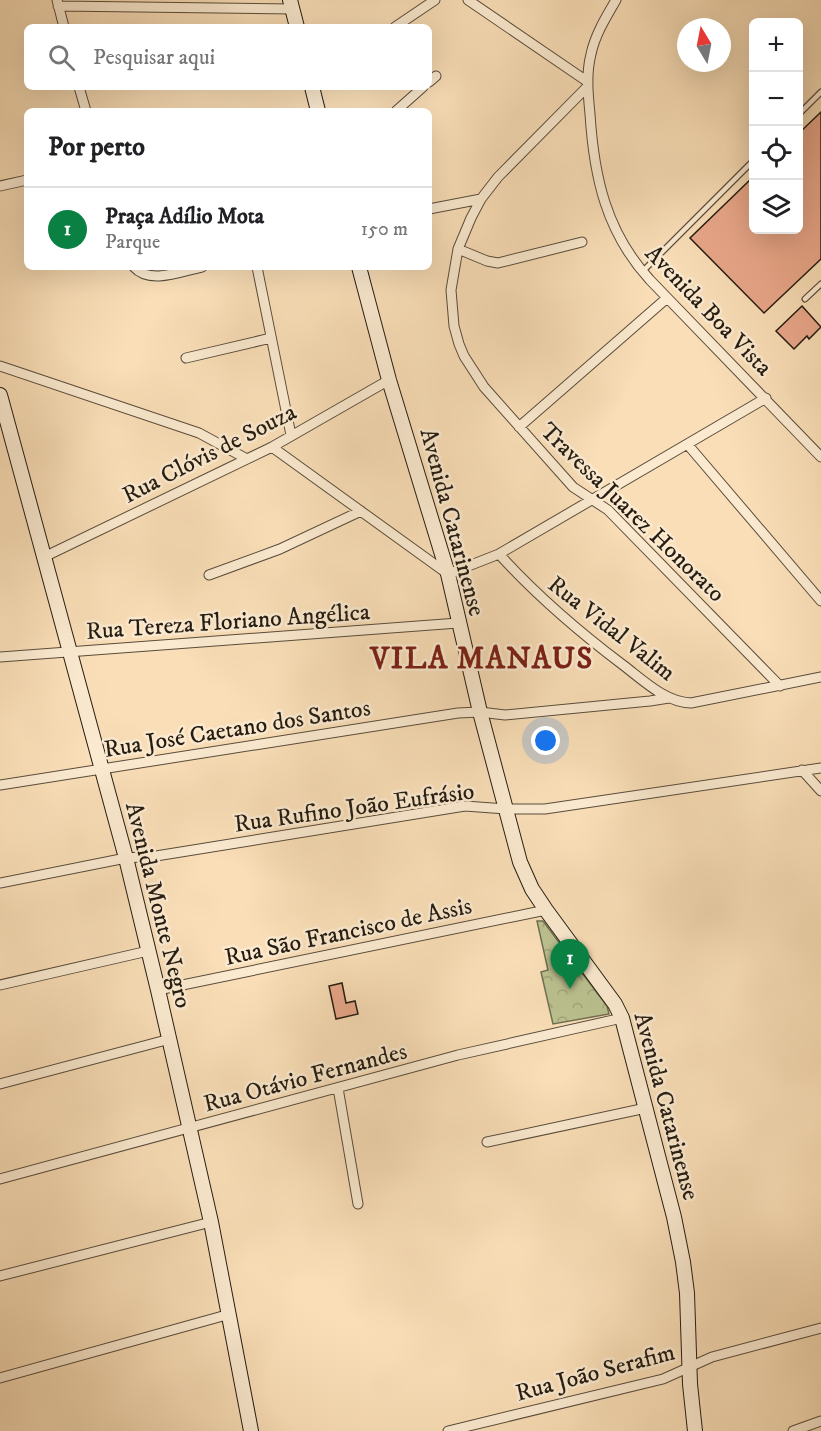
<!DOCTYPE html>
<html lang="pt">
<meta charset="utf-8">
<style>
body{margin:0;font-family:"IM FELL DW Pica",serif;background:#f6f6f6;color:#202124}
.controls{position:absolute;right:18px;top:18px;display:grid;overflow:hidden;border-radius:9px;box-shadow:0 6px 24px #0002}
.controls button{width:54px;height:54px;display:grid;place-items:center;padding:0;border:0;border-bottom:2px solid #e0e0e0;background:#fff;color:#202124;font:30px sans-serif}
.compass{position:absolute;left:677px;top:18px;width:54px;height:54px;border-radius:50%;background:#fff;box-shadow:0 6px 24px #0002;rotate:350deg}
.you{position:absolute;left:546px;top:741px;width:21px;height:21px;margin:-15px;border:4px solid #fff;border-radius:50%;background:#1a73e8;box-shadow:0 0 0 9px #1a73e833}
.badge{display:grid;place-items:center;width:39px;height:39px;border-radius:50%;background:#0b8043;color:#fff;font-size:20px;font-weight:700}
.pin{position:absolute;translate:-50% -50px;filter:drop-shadow(0 2px 3px #0008)}
.pin::after{content:'';position:absolute;top:32px;width:21px;height:18px;background:inherit;clip-path:polygon(0 0,100% 0,50% 100%)}
.list{margin:0;padding:0;list-style:none}
h2{display:flex;justify-content:space-between;align-items:center;height:78px;margin:0;padding:0 24px;font-size:26px}
h2 small{font-size:20px;font-weight:400;color:#757577}
.list li{display:grid;grid-template-columns:39px 1fr auto;gap:18px;align-items:center;box-sizing:border-box;height:84px;padding:0 24px;border-top:2px solid #e0e0e0}
.list b{display:block;font-size:22px;white-space:nowrap}
.list p{margin:0;font-size:20px;white-space:nowrap;color:#757577}
.list em{font-size:20px;font-style:normal;color:#757577}
.icon{flex:none;width:33px;height:33px;fill:none;stroke:currentColor;stroke-width:2;stroke-linecap:round;stroke-linejoin:round}
.map{position:relative;flex:none;width:821px;height:1431px;overflow:hidden}
.search{position:absolute;background:#fff;box-shadow:0 6px 24px #0002;left:24px;top:24px;width:408px;height:66px;display:flex;align-items:center;gap:15px;box-sizing:border-box;padding:0 21px;border-radius:9px;color:#757577;font-size:22px}
.panel{position:absolute;background:#fff;box-shadow:0 6px 24px #0002;left:24px;top:108px;width:408px;height:162px;border-radius:9px}
.map>svg:first-child{display:block}
</style>
<div class="map">
<svg width="821" height="1431" viewBox="0 0 821 1431">
<defs>
<pattern id="park-crowns" width="20" height="18" patternUnits="userSpaceOnUse" patternTransform="scale(1.5)"><rect width="20" height="18" fill="#bbc290"/><path d="M2 6a3 3 0 1 1 6 0M12 15a3 3 0 1 1 6 0" fill="none" stroke="#a1a67b"/></pattern>
</defs>
<rect width="100%" height="100%" fill="#f9deb7"/>
<filter id="stains"><feTurbulence type="fractalNoise" baseFrequency=".00333" numOctaves="4"/><feColorMatrix values="0 0 0 0 .2 0 0 0 0 .09 0 0 0 0 .02 0 0 0 .5 -.17"/></filter>
<radialGradient id="worn" r=".72"><stop offset=".6" stop-color="#630" stop-opacity="0"/><stop offset="1" stop-color="#630" stop-opacity=".3"/></radialGradient>
<path fill="url(#park-crowns)" stroke="#706f51" stroke-width="1.5" d="M537,921H543L607,1006L609,1014L553,1024L541,972L548,970Z"/>
<path fill="#eaa88b" stroke="#241c12" stroke-width="1.5" d="M821,112V259L764,313L690,238L753,177V230H798V134Z
M802,306L821,327L809,339L807,336L794,349L776,331Z
M342,983L346,1003L355,1001L358,1014L336,1019L329,986Z"/>
<g fill="none" stroke-linecap="round" stroke-linejoin="round">
<g stroke="#594c3b" stroke-width="7">
<path id="lane" d="M798,115L821,92
M642,272L754,160
M805,299L821,284"/>
</g>
<g stroke="#594c3b" stroke-width="11">
<path id="street" d="M57,0L64,27
M468,0L588,82
M616,0C606,17 595,35 591,54C586,74 588,94 590,114C594,177 606,232 650,280L821,457
M58,6L292,9
M395,27L435,0
M429,82L436,76
M588,86L498,177L481,199L471,218L458,249L451,290L454,326L459,344L464,356L484,387L573,487L608,510L780,686
M79,87L86,111
M396,111L423,87
M0,186L27,180
M429,209L481,199
M458,249L487,261L498,263L582,242
M134,267C150,285 182,271 202,267
M257,267L291,435
M186,358L271,338
M0,366L199,433L247,459
M519,427L667,298
M688,445L821,601
M272,447L448,574L499,554L766,398
M499,554C537,596 578,631 623,665C644,681 665,702 691,703L821,677
M44,557L272,447L389,380
M209,575L280,549L361,511
M0,657L458,623
M802,770L821,791
M0,785L458,713L480,712L505,715L650,701L669,698
M0,883L126,858L156,856L465,806L506,809H545L821,768
M0,985L148,951
M158,990L546,910
M0,1084L170,1039
M338,1088L358,1204
M487,1142L646,1108
M0,1179L458,1055L622,1018
M0,1276L211,1222
M0,1378L230,1314
M448,1431L663,1379L712,1357L821,1328
M793,1431L821,1421"/>
</g>
<g stroke="#241c12" stroke-width="16">
<path id="secondary" d="M290,0L297,27
M312,87L318,111
M359,267L389,380L448,574L480,712L520,862L532,889L546,910L615,1004L622,1018L674,1217L683,1262L687,1293L690,1384L695,1431
M0,395L126,858L158,990L211,1222L251,1431"/>
</g>
<use href="#lane" stroke="#fbead0" stroke-width="4.5"/>
<use href="#street" stroke="#fbead0" stroke-width="9"/>
<use href="#secondary" stroke="#fbead0" stroke-width="14"/>
</g>
<g text-anchor="middle" stroke-width="5" stroke-linejoin="round" paint-order="stroke">
<g font-size="24" fill="#241c12" stroke="#fbead0">
<text transform="translate(709 310) rotate(46)" y="8">Avenida Boa Vista</text>
<text transform="translate(209 453) rotate(-27)" y="8">Rua Clóvis de Souza</text>
<text transform="translate(633 512) rotate(44)" y="8">Travessa Juarez Honorato</text>
<text transform="translate(453 522) rotate(75)" y="8">Avenida Catarinense</text>
<text transform="translate(228 621) rotate(-4)" y="8">Rua Tereza Floriano Angélica</text>
<text transform="translate(612 628) rotate(38)" y="8">Rua Vidal Valim</text>
<text transform="translate(237 728) rotate(-9)" y="8">Rua José Caetano dos Santos</text>
<text transform="translate(354 807) rotate(-8)" y="8">Rua Rufino João Eufrásio</text>
<text transform="translate(159 905) rotate(76)" y="8">Avenida Monte Negro</text>
<text transform="translate(348 931) rotate(-12)" y="8">Rua São Francisco de Assis</text>
<text transform="translate(305 1077) rotate(-15)" y="8">Rua Otávio Fernandes</text>
<text transform="translate(667 1106) rotate(75)" y="8">Avenida Catarinense</text>
<text transform="translate(595 1372) rotate(-15)" y="8">Rua João Serafim</text>
</g>
<g font-size="30" font-weight="bold" letter-spacing="1.5" fill="#7a1f14" stroke="#fbead0">
<text x="482" y="668">VILA MANAUS</text>
</g>
</g>
<rect width="100%" height="100%" filter="url(#stains)"/>
<rect width="100%" height="100%" fill="url(#worn)"/>
</svg>
<div class="controls">
<button>+</button>
<button>−</button>
<button><svg class="icon" aria-label="locate" viewBox="0 0 24 24"><circle cx="12" cy="12" r="6"/><path d="M12 2v4M12 18v4M2 12h4M18 12h4"/></svg></button>
<button><svg class="icon" aria-label="layers" viewBox="0 0 24 24"><path d="M12 4l9 5-9 5-9-5zM3 14l9 5 9-5"/></svg></button>
</div>
<svg class="compass" viewBox="-18 -18 36 36"><path d="M0-13l5 13h-10z" fill="#e53935"/><path d="M0 13l5-13h-10z" fill="#757577"/></svg>
<div class="you"></div>
<div class="pin badge" style="left:570px;top:989px">1</div>
<div class="search"><svg class="icon" aria-label="search" viewBox="0 0 24 24"><circle cx="10" cy="10" r="6"/><path d="M15 15l6 6"/></svg>Pesquisar aqui</div>
<section class="panel">
<h2>Por perto<small></small></h2>
<ul class="list">
<li><span class="badge">1</span><div><b>Praça Adílio Mota</b><p>Parque</p></div><em>150 m</em></li>
</ul>
</section>
</div>
